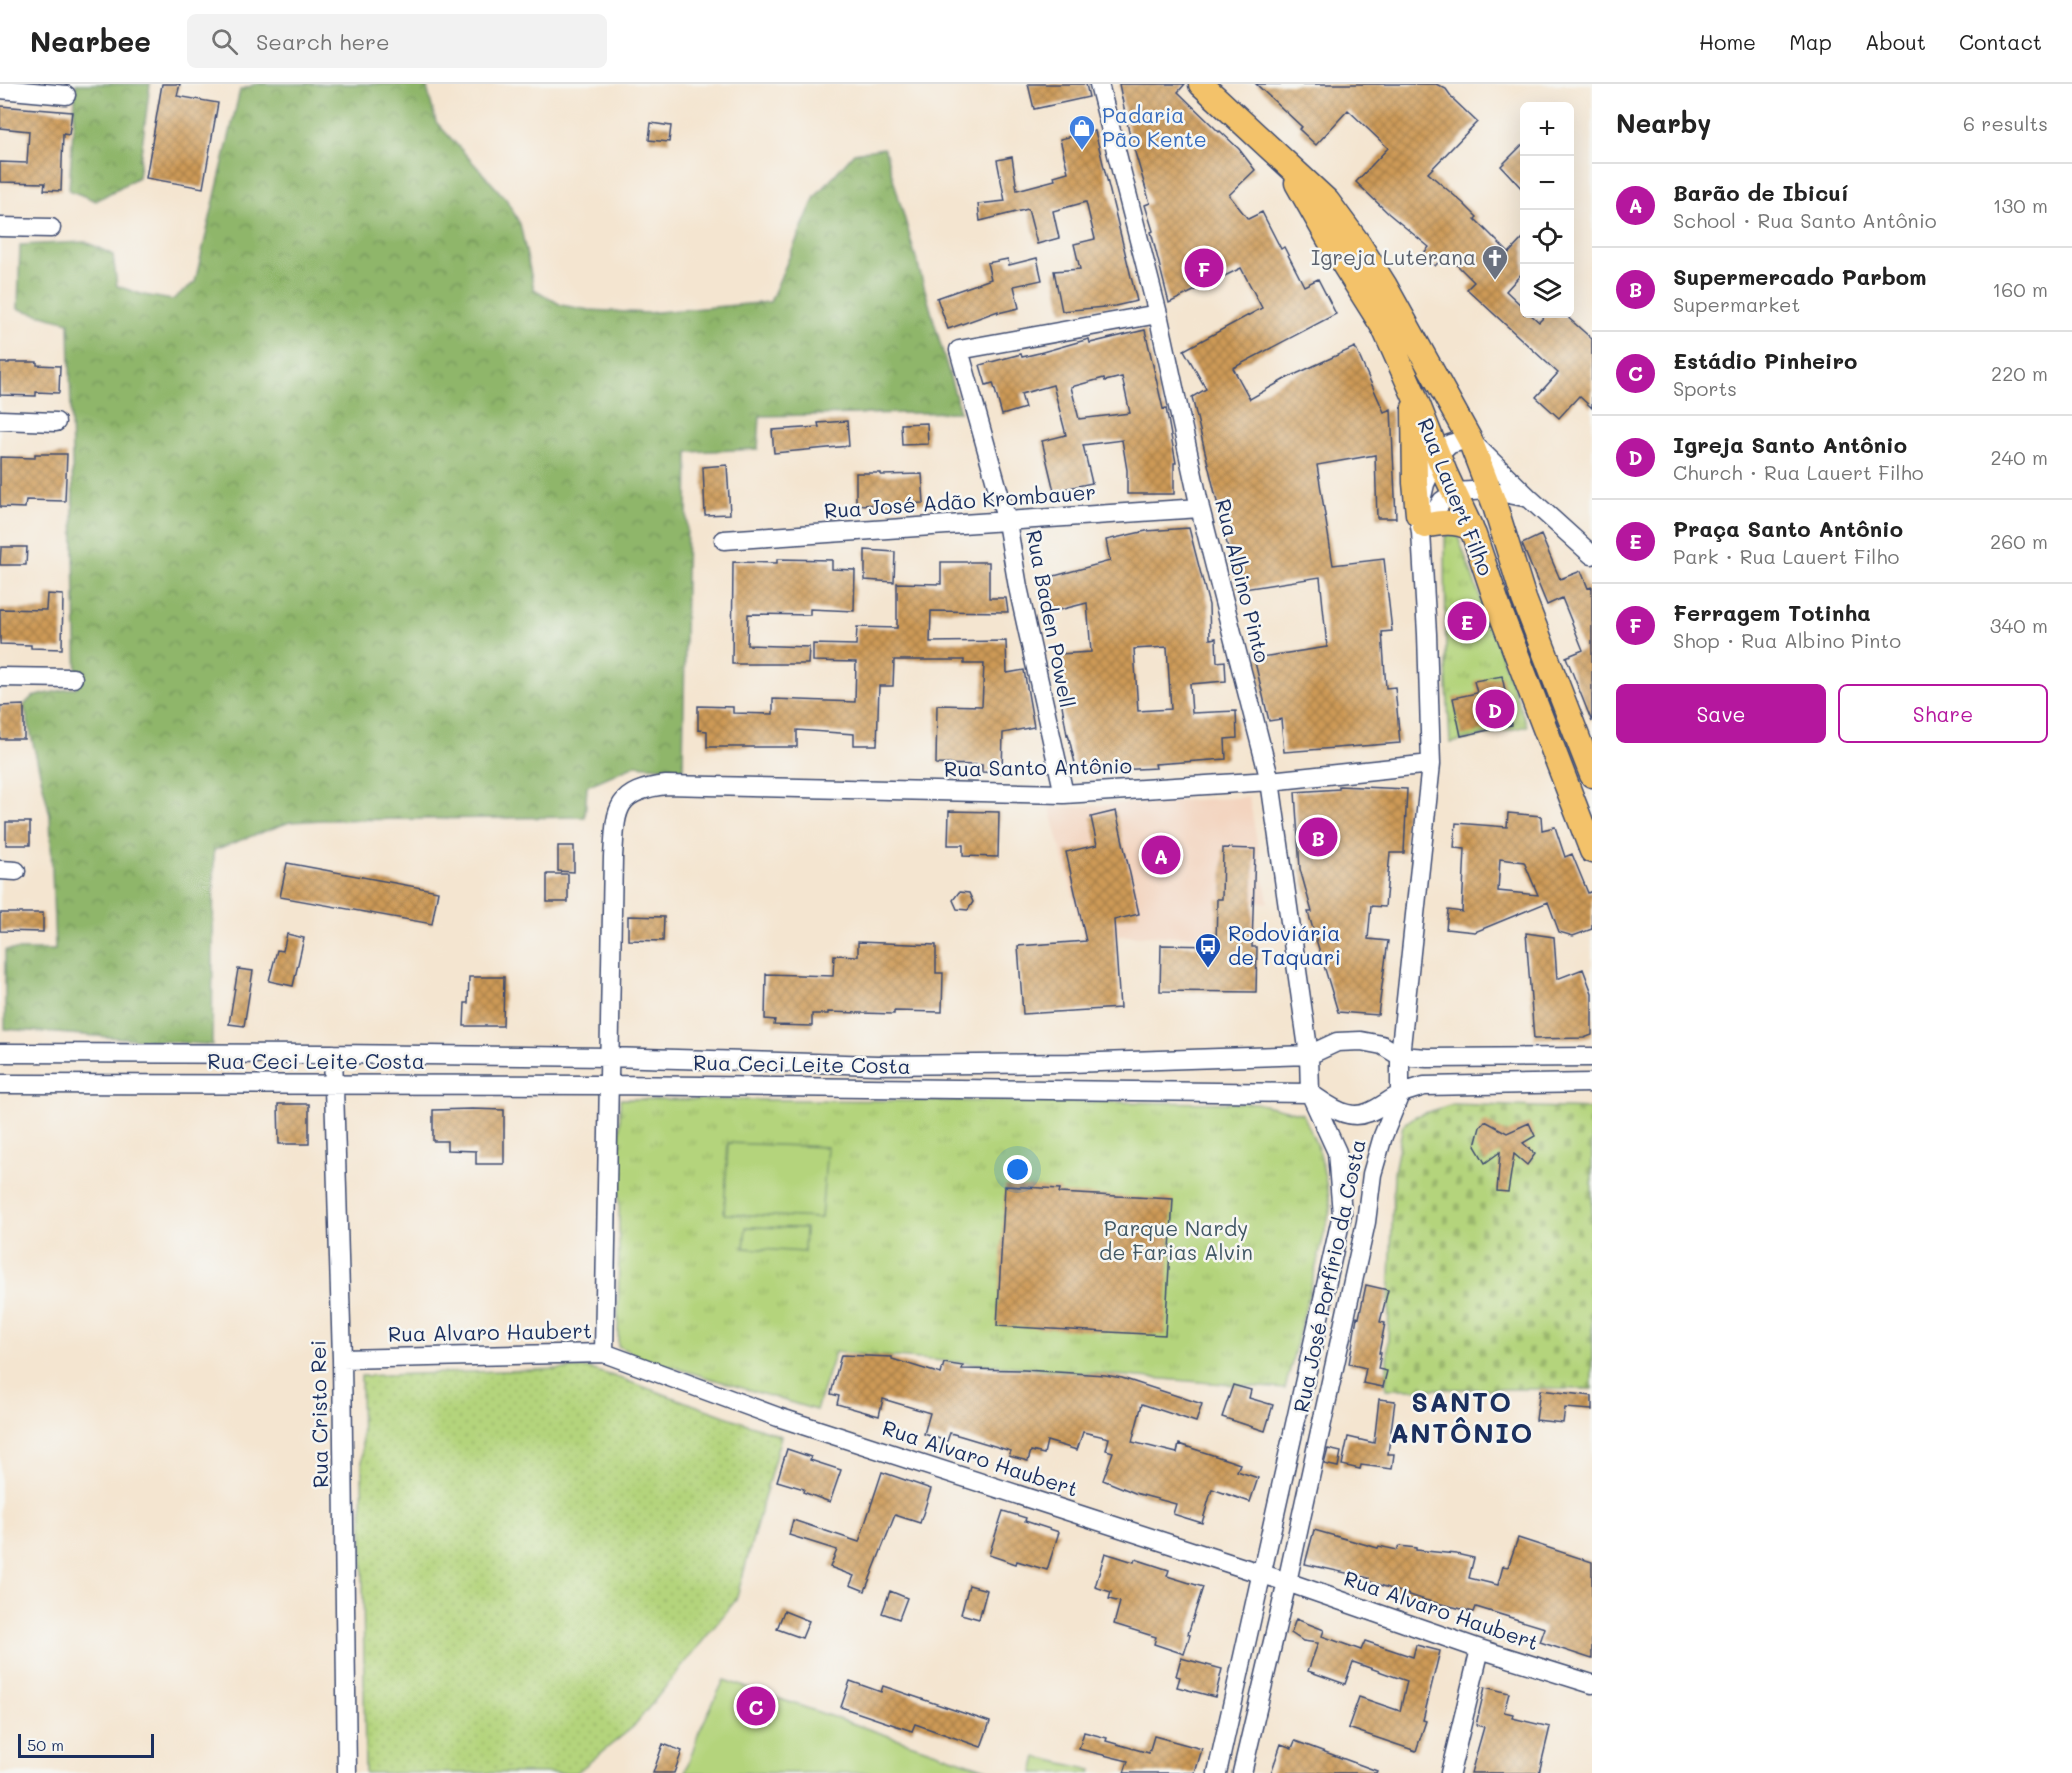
<!DOCTYPE html>
<meta charset="utf-8">
<style>
body{margin:0;font-family:Mali,sans-serif;background:#f2f2f2;color:#222}
.controls{position:absolute;right:18px;top:18px;display:grid;overflow:hidden;border-radius:9px;box-shadow:0 6px 24px #0002}
.controls button{width:54px;height:54px;display:grid;place-items:center;padding:0;border:0;border-bottom:2px solid #e0e0e0;background:#fff;color:#222;font:30px sans-serif}
.scale{position:absolute;left:18px;bottom:15px;width:136px;box-sizing:border-box;padding-left:6px;border:3px solid #1b2f5e;border-top:0;font-size:16px;line-height:21px;white-space:nowrap;color:#1b2f5e;-webkit-text-stroke:4px #f6f6f2;paint-order:stroke}
.you{position:absolute;left:1018px;top:1086px;width:21px;height:21px;margin:-15px;border:4px solid #fff;border-radius:50%;background:#1a73e8;box-shadow:0 0 0 9px #1a73e833}
.badge{display:grid;place-items:center;width:39px;height:39px;border-radius:50%;background:#b5179e;color:#fff;font-size:20px;font-weight:700}
.pin{position:absolute;translate:-50% -50%;border:3px solid #fff;box-shadow:0 2px 6px #0006}
.list{margin:0;padding:0;list-style:none}
h2{display:flex;justify-content:space-between;align-items:center;height:78px;margin:0;padding:0 24px;font-size:26px}
h2 small{font-size:20px;font-weight:400;color:#767676}
.list li{display:grid;grid-template-columns:39px 1fr auto;gap:18px;align-items:center;box-sizing:border-box;height:84px;padding:0 24px;border-top:2px solid #e0e0e0}
.list b{display:block;font-size:22px;white-space:nowrap}
.list p{margin:0;font-size:20px;white-space:nowrap;color:#767676}
.list em{font-size:20px;font-style:normal;color:#767676}
.actions{display:flex;gap:12px;padding:18px 24px}
.actions a{flex:1;padding:14px 0;border:2px solid #b5179e;border-radius:9px;text-align:center;font-size:21px;color:#b5179e}
.actions .main{background:#b5179e;color:#fff}
.icon{flex:none;width:33px;height:33px;fill:none;stroke:currentColor;stroke-width:2;stroke-linecap:round;stroke-linejoin:round}
.map{position:relative;flex:none;width:1592px;height:1689px;overflow:hidden}
header{display:flex;align-items:center;gap:36px;box-sizing:border-box;height:84px;padding:0 30px;background:#fff;border-bottom:2px solid #e0e0e0}
header strong{font-size:28px}
nav{display:flex;gap:33px;margin-inline-start:auto;font-size:21px}
.search{width:420px;height:54px;background:#f2f2f2;display:flex;align-items:center;gap:15px;box-sizing:border-box;padding:0 21px;border-radius:9px;color:#767676;font-size:22px}
main{display:flex}
aside{flex:1;background:#fff}
.map>svg:first-child{display:block}
</style>
<header>
<strong>Nearbee</strong>
<div class="search"><svg class="icon" aria-label="search" viewBox="0 0 24 24"><circle cx="10" cy="10" r="6"/><path d="M15 15l6 6"/></svg>Search here</div>
<nav><a>Home</a><a>Map</a><a>About</a><a>Contact</a></nav>
</header>
<main>
<div class="map">
<svg width="1592" height="1689" viewBox="0 0 1592 1689">
<defs>
<pattern id="grass-dots" width="8" height="8" patternUnits="userSpaceOnUse" patternTransform="scale(1.5)"><rect width="8" height="8" fill="#b4d47b"/><path d="M2 2h.1M6 6h.1" fill="none" stroke="#9ab66d" stroke-width="1.8" stroke-linecap="round"/></pattern>
<pattern id="forest-crowns" width="20" height="18" patternUnits="userSpaceOnUse" patternTransform="scale(1.5)"><rect width="20" height="18" fill="#8fb66b"/><path d="M2 6a3 3 0 1 1 6 0M12 15a3 3 0 1 1 6 0" fill="none" stroke="#74945b"/></pattern>
<pattern id="cemetery-stones" width="16" height="16" patternUnits="userSpaceOnUse" patternTransform="scale(1.5)"><rect width="16" height="16" fill="#b4d47b"/><path d="M2 7V4a2 2 0 0 1 4 0v3zM10 15v-3a2 2 0 0 1 4 0v3z" fill="#9ab66d"/></pattern>
<pattern id="park-tufts" width="24" height="20" patternUnits="userSpaceOnUse" patternTransform="scale(1.5)"><rect width="24" height="20" fill="#b4d47b"/><path d="M3 7l-1-3M5 7V3M7 7l1-3M15 17l-1-3M17 17v-4M19 17l1-3" fill="none" stroke="#9ab66d"/></pattern>
<pattern id="building-cross-hatch" width="8" height="8" patternUnits="userSpaceOnUse" patternTransform="scale(1.5)"><rect width="8" height="8" fill="#cd9a56"/><path d="M0 0l8 8M0 8l8-8" fill="none" stroke="#a67e4a"/></pattern>
</defs>
<rect width="100%" height="100%" fill="#f6f6f2"/>
<filter id="ink" filterUnits="userSpaceOnUse"><feTurbulence type="fractalNoise" baseFrequency=".0167" numOctaves="2"/><feDisplacementMap in="SourceGraphic" scale="12" xChannelSelector="R" yChannelSelector="G"/><feConvolveMatrix kernelMatrix="1 2 1 2 8 2 1 2 1" color-interpolation-filters="sRGB"/></filter>
<filter id="wash" filterUnits="userSpaceOnUse"><feTurbulence type="fractalNoise" baseFrequency=".008" numOctaves="4" result="noise"/><feDisplacementMap in="SourceGraphic" scale="24" xChannelSelector="R" yChannelSelector="G"/><feGaussianBlur stdDeviation="1.35" result="paint"/><feColorMatrix in="noise" values="0 0 0 0 0 0 0 0 0 0 0 0 0 0 0 0 0 1.4 0 .05"/><feComposite in="paint" operator="in"/></filter>
<g filter="url(#wash)">
<rect width="100%" height="100%" fill="#f4e5d0"/>
<path fill="#f3d4bf" d="M1249,713L1268,818L1254,819L1255,852H1084L1050,724Z"/>
<path fill="url(#grass-dots)" stroke="#68826c" stroke-width="1.5" d="M587,1284L616,1293L781,1352L736,1516L633,1643L576,1689H365L361,1292Z"/>
<path fill="url(#forest-crowns)" stroke="#557264" stroke-width="1.5" d="M76,0H150L138,93L96,117L69,106Z
M256,0H426L436,38L506,115L520,140L534,205L561,221L589,226L647,229L770,218L815,113L854,69L883,64L885,66L960,328L760,332L758,365L688,368L683,685L635,681L587,702L585,733L322,736L290,738L214,766L212,961L5,945V866H55L50,731L24,621L32,613L77,603L69,238L18,225L20,161L86,158L113,171L117,202L144,211L172,216L195,198L240,6Z"/>
<path fill="url(#cemetery-stones)" stroke="#68826c" stroke-width="1.5" d="M1453,1020L1592,1025V1305H1386L1394,1088L1403,1041L1416,1032Z"/>
<path fill="url(#park-tufts)" stroke="#68826c" stroke-width="1.5" d="M1457,450L1527,642L1450,659L1446,582L1445,452Z
M620,1015L1256,1019L1303,1030L1320,1069L1331,1123L1285,1305L835,1268L816,1326L642,1274L618,1262Z"/>
<path fill="#b4d47b" stroke="#68826c" stroke-width="1.5" d="M728,1059L827,1063L821,1134L724,1130Z
M746,1143L805,1144L804,1168L744,1164Z
M724,1596L998,1689H685L699,1648Z
M1037,1673L1092,1686L1091,1689H1033Z"/>
<g id="blocks">
<path fill="url(#building-cross-hatch)" fill-rule="evenodd" d="M162,0H180L177,12L218,19L203,104L146,94Z
M1028,0H1086L1089,13L1034,25Z
M1119,0H1185L1178,8L1219,48L1220,47L1239,65L1255,86L1229,111L1248,135L1262,128L1281,165L1284,163L1304,202L1318,195L1336,230L1233,284L1250,315L1285,295L1355,263L1384,328L1391,325L1396,434H1377L1375,371L1317,381L1333,481L1384,475L1392,547L1382,548L1386,604L1395,603L1400,659L1284,668L1281,635L1269,637L1254,574L1327,563L1320,493L1238,506L1192,313L1206,305L1184,266L1262,224L1241,184L1169,219L1151,148L1153,147L1145,121L1150,119L1129,48Z
M1256,0H1436L1446,5L1453,15L1477,38L1428,89L1463,119L1477,133L1475,135L1509,169L1524,153V187L1506,207L1524,224V230H1530L1539,238L1547,230H1564L1592,255V324L1579,312L1559,334L1536,313L1558,289L1467,205L1474,198L1446,170L1435,182L1422,171L1429,163L1389,130L1356,98L1388,64L1348,26L1316,61L1299,45L1302,43Z
M0,22L72,28L69,51L63,50L61,107L44,106L45,99L0,98V78L27,79L29,47L0,44Z
M651,39L671,42L669,58L649,56Z
M1095,47L1137,217L1115,222L1062,227L1054,187L1080,185L1074,160L1095,155L1086,118L1053,127L1059,154L1037,160L1028,125L980,137L978,120L1005,117L997,76L1012,73L1017,106L1055,96L1054,92L1068,88L1060,55Z
M1524,59V107L1501,82Z
M1037,174L1042,196L1014,202L1019,224L998,229V227L948,245L937,214L991,195L987,179L1008,175L1009,181Z
M1145,246L1163,325L1166,324L1176,379H1174V410H1127V386L1122,356L1083,361L1092,399L1054,407L1042,357L1066,351L1053,301L1021,310L1025,324L1002,331L993,299L986,301L980,281L1021,270L1022,273L1039,269L1089,255L1090,259ZM1122,293L1130,329L1079,335L1071,303L1104,294L1105,297Z
M9,278H37V281L60,282L59,309L36,308V312L0,311V279H9Z
M847,337L849,362L774,369L772,346L819,343L818,339Z
M927,339L928,360L902,361L901,340Z
M35,370H67L65,417L26,416L25,424L0,423V373L35,374Z
M727,381L730,430L705,431L703,383Z
M856,389H881V391L922,390L924,419L856,421Z
M1189,444L1209,521L1210,555L1216,554L1217,578L1225,577L1226,597L1190,600L1192,629L1236,627L1237,654L1225,655L1226,675L1155,680L1156,684L1077,688L1068,650L1067,651L1062,621L1059,570L1091,568L1087,519L1051,528L1043,495L1110,477L1106,456L1146,447ZM1167,563L1171,625L1138,627L1134,565Z
M1541,451L1560,495L1581,487L1588,504L1592,503V638L1566,573L1583,566L1562,514L1547,521L1522,460Z
M1,463H27L26,481H0Z
M865,466L895,468L894,498L865,496Z
M777,475L832,476V485L855,486L854,527L810,525V531L748,530L747,561L809,563L808,580H732L733,478L777,479Z
M941,478H989V514H1006L1008,528L931,527L930,558L1006,557L1007,589L1024,586L1034,643L1003,649L1002,689L982,688V681L936,680L937,621L982,622L984,580H964V576H894L893,602H879L877,661H854V650L797,646V663H707V647L698,646V622L733,623V629L773,630V615L855,618L856,578L813,577V560L856,561L857,543L897,544V499L941,500Z
M47,510L63,511L62,565L31,564V561L0,560V525L46,526Z
M1502,592L1512,641L1461,652L1453,614L1477,609L1474,597Z
M24,621V655H0V622Z
M1339,702L1407,705L1404,769H1390L1385,823L1371,822L1368,855L1388,857L1378,931L1338,928L1315,852L1308,828H1312L1300,785L1295,708L1339,705Z
M949,727L999,728L998,773L963,772V761H948Z
M1116,727L1139,830L1114,836L1120,924L1023,930L1018,862L1086,857L1066,768L1097,761L1091,733Z
M1508,729L1541,732L1542,746L1555,743L1565,773L1572,770L1588,809L1592,807V845L1573,852L1559,848L1548,818L1475,848L1446,845L1448,826L1462,828L1465,765L1454,764L1456,739L1507,743ZM1500,775L1524,778L1538,811L1498,807Z
M6,738H30V761H6Z
M558,762H574V788L558,787Z
M1223,764L1255,765L1252,863H1257L1256,908L1160,907L1161,861L1216,862L1217,815H1222Z
M287,779L438,807L432,840L280,813Z
M547,790H568V818H547Z
M959,808L969,809L973,818L968,826L957,825L953,816Z
M0,829H43V848L0,847Z
M628,832L664,833L663,857L628,856Z
M1526,849L1554,853L1557,895L1583,885L1592,909V951L1584,954L1534,955Z
M287,850L304,854L293,902L269,897L277,866L283,867Z
M858,858L936,861V889H943L942,928L894,927V930L828,928V930H812V942L774,941L775,936L765,935L766,890L833,892L834,871L858,872Z
M238,885L253,887L244,942L229,940Z
M469,893H504L503,942H464L465,919H468Z
M278,1020H309V1060H279Z
M472,1025L504,1026V1080H476V1067L447,1066V1057H433V1026Z
M1485,1037L1507,1049L1529,1039L1535,1052L1523,1059L1535,1070L1527,1081L1514,1070L1508,1108L1497,1107L1500,1068L1485,1079L1475,1062L1480,1043Z
M1005,1102L1060,1105L1059,1109L1173,1115L1165,1251L997,1242Z
M1366,1201L1388,1206L1380,1238L1385,1239L1379,1269H1381L1378,1285L1387,1287L1383,1303L1363,1299L1366,1284L1349,1280L1357,1233L1359,1234Z
M841,1271L892,1273V1275L941,1290L944,1279L963,1282L962,1285L1024,1286L1105,1291L1122,1294L1202,1320L1196,1338L1142,1320L1132,1358L1177,1369L1179,1360L1240,1380L1237,1387L1258,1394L1250,1418L1212,1405L1202,1439L1173,1430L1176,1420L1135,1409L1103,1396L1113,1368L1106,1366L1109,1354L1083,1348L1077,1366L1047,1357L1044,1370L1031,1367L1028,1377L1009,1372L1011,1367L961,1352L950,1349L947,1357L924,1350L930,1329L883,1315L879,1332L837,1320L839,1312L831,1310Z
M1233,1301L1251,1306L1249,1314L1273,1321L1265,1347L1222,1333Z
M1540,1306L1592,1312V1326L1565,1324L1563,1339L1536,1336Z
M1379,1315L1395,1317L1388,1370H1394L1392,1385L1361,1381L1360,1385L1342,1381L1348,1353L1374,1359Z
M787,1365L811,1373L810,1376L841,1386L830,1418L803,1408L804,1405L777,1397Z
M1328,1365L1341,1368L1338,1383L1324,1380Z
M882,1388L931,1405L920,1439L895,1431L865,1507L850,1501L854,1492L830,1483L837,1466L789,1451L793,1436L859,1458Z
M1003,1427L1026,1434L1025,1437L1059,1448L1047,1486L1017,1477L1016,1480L989,1471Z
M1314,1446L1378,1464L1379,1462L1397,1466L1399,1462L1416,1464V1466L1456,1470L1474,1474L1469,1494L1498,1501L1503,1482L1508,1483L1518,1454L1592,1478V1575L1540,1558L1545,1544L1476,1523L1474,1528L1425,1516L1368,1497L1369,1494L1305,1480Z
M1105,1469L1134,1478L1135,1475L1169,1486L1167,1492L1203,1503L1188,1550L1190,1551L1184,1570L1154,1560L1156,1553L1114,1540L1120,1518L1109,1515L1111,1508L1095,1503Z
M969,1501L987,1506L979,1535L961,1530Z
M890,1507L907,1514L899,1535L882,1529Z
M784,1527L809,1537L802,1554L777,1545Z
M1296,1535L1324,1546L1322,1552L1361,1566L1365,1557L1413,1573L1416,1561L1440,1567L1423,1636L1426,1637L1416,1667L1348,1644L1359,1613L1400,1627L1407,1597L1353,1578L1345,1600L1308,1587L1318,1559L1303,1557L1291,1549Z
M1181,1574L1222,1585L1215,1613L1177,1603L1180,1593L1176,1592Z
M850,1597L881,1608L883,1602L990,1638L981,1663L915,1640L912,1647L841,1623Z
M1485,1603L1509,1609L1504,1628L1513,1630L1512,1634L1550,1643L1539,1689H1471L1484,1643L1476,1641Z
M1084,1648L1107,1654L1106,1657L1149,1669L1154,1652L1202,1665L1195,1689H1124L1128,1677L1079,1665Z
M1295,1657L1377,1687L1376,1689H1271L1281,1660L1292,1664Z
M663,1660L682,1667L674,1689H653Z"/>
</g>
</g>
<g filter="url(#ink)">
<use href="#blocks" fill-opacity="0" stroke="#3c4a6f" stroke-width="1.5"/>
<g fill="none" stroke-linecap="round" stroke-linejoin="round">
<g stroke="#3c4a6f" stroke-width="21">
<path id="minor" d="M1099,0L1158,230L1200,424L1270,697L1309,971L1310,1009L1337,1068L1342,1130L1217,1689
M0,5L66,11
M0,143L51,144
M0,336L56,338
M1422,447L1442,417L1455,408L1489,406L1529,414
M724,456L1200,424
M0,593L73,594
M1064,710L1018,503L1007,438L959,266L1158,230
M0,786L16,787
M0,969L333,970L609,973L877,981L1070,979L1309,971L1337,958L1361,957L1382,961L1400,972L1427,974L1592,973
M333,970L342,1275L347,1689
M0,1000L609,1001L1310,1009C1322,1017 1334,1027 1348,1030C1369,1035 1384,1018 1401,1010C1408,1006 1416,1005 1424,1002L1592,999
M604,1269L613,773C616,727 613,707 666,701L1064,710L1270,697L1431,680
M342,1275L604,1269L778,1333L1287,1498L1480,1565L1592,1600
M1242,1689L1287,1498L1366,1138L1372,1090L1383,1052L1400,1010V972L1431,680L1427,550L1421,448L1418,430L1425,400L1438,372L1450,360L1465,356H1470L1529,414L1592,471
M1450,1689L1480,1565"/>
</g>
<g stroke="#3c4a6f" stroke-width="27">
<path id="major" d="M1201,0L1327,117L1358,159L1385,202L1470,356L1494,419L1524,515L1592,691
M1297,99L1338,171L1384,244L1414,311L1445,389L1474,451L1498,522L1592,767
M1414,324L1415,399L1418,430
M1425,442C1442,438 1455,437 1471,444"/>
</g>
<use href="#minor" stroke="#fff" stroke-width="18"/>
<use href="#major" stroke="#f3c26a" stroke-width="24"/>
</g>
</g>
<defs>
<g id="shop-pin" transform="scale(1.35)"><path d="M0 17L-7.5 6A9.5 9.5 0 1 1 7.5 6Z" fill="#3f7fe0" stroke="#f6f6f2"/><path d="M-5-2.5h2.3a2.7 3.5 0 0 1 5.4 0H5L5.5 6h-11ZM-1.5-2.5h3a1.5 2.3 0 0 0-3 0Z" fill="#fff"/></g>
<g id="church-pin" transform="scale(1.35)"><path d="M0 17L-7.5 6A9.5 9.5 0 1 1 7.5 6Z" fill="#6b7280" stroke="#f6f6f2"/><path d="M-1.2-6h2.4v3.5h3.3v2.4h-3.3V6h-2.4V-.1h-3.3v-2.4h3.3Z" fill="#fff"/></g>
<g id="bus-pin" transform="scale(1.35)"><path d="M0 17L-7.5 6A9.5 9.5 0 1 1 7.5 6Z" fill="#1a4fb4" stroke="#f6f6f2"/><path d="M-5-6H5V4H4V6H2V4H-2V6H-4V4H-5ZM-3.5-4V0h7V-4ZM-3.5 1.2v1.5H-2V1.2ZM2 1.2v1.5H3.5V1.2Z" fill="#fff"/></g>
</defs>
<g fill-rule="evenodd">
<use href="#shop-pin" x="1082" y="44"/>
<use href="#church-pin" x="1495" y="174"/>
<use href="#bus-pin" x="1208" y="862"/>
</g>
<g text-anchor="middle" stroke-width="5" stroke-linejoin="round" paint-order="stroke">
<g font-size="21" fill="#366cbe" stroke="#f6f6f2" text-anchor="start">
<text x="1102" y="39">Padaria<tspan x="1102" dy="24">Pão Kente</tspan></text>
</g>
<g font-size="21" fill="#5b616d" stroke="#f6f6f2" text-anchor="end">
<text x="1476" y="181">Igreja Luterana</text>
</g>
<g font-size="21" fill="#1b2f5e" stroke="#f6f6f2">
<text transform="translate(1455 413) rotate(68)" y="7">Rua Lauert Filho</text>
<text transform="translate(960 418) rotate(-4)" y="7">Rua José Adão Krombauer</text>
<text transform="translate(1242 497) rotate(76)" y="7">Rua Albino Pinto</text>
<text transform="translate(1050 535) rotate(79)" y="7">Rua Baden Powell</text>
<text transform="translate(1038 684) rotate(-1)" y="7">Rua Santo Antônio</text>
<text x="316" y="985">Rua Ceci Leite Costa</text>
<text transform="translate(802 981) rotate(1)" y="7">Rua Ceci Leite Costa</text>
<text transform="translate(1330 1192) rotate(-78)" y="7">Rua José Porfírio da Costa</text>
<text transform="translate(490 1249) rotate(-1)" y="7">Rua Alvaro Haubert</text>
<text transform="translate(320 1330) rotate(-91)" y="7">Rua Cristo Rei</text>
<text transform="translate(980 1375) rotate(18)" y="7">Rua Alvaro Haubert</text>
<text transform="translate(1441 1527) rotate(19)" y="7">Rua Alvaro Haubert</text>
</g>
<g font-size="21" fill="#164399" stroke="#f6f6f2" text-anchor="start">
<text x="1228" y="857">Rodoviária<tspan x="1228" dy="24">de Taquari</tspan></text>
</g>
<g font-size="21" fill="#415865" stroke="#f6f6f2">
<text x="1176" y="1152">Parque Nardy<tspan x="1176" dy="24">de Farias Alvin</tspan></text>
</g>
<g font-size="27" font-weight="bold" letter-spacing="1.5" fill="#1b2f5e" stroke="#f6f6f2">
<text x="1462" y="1328">SANTO<tspan x="1462" dy="31">ANTÔNIO</tspan></text>
</g>
</g>
</svg>
<div class="controls">
<button>+</button>
<button>−</button>
<button><svg class="icon" aria-label="locate" viewBox="0 0 24 24"><circle cx="12" cy="12" r="6"/><path d="M12 2v4M12 18v4M2 12h4M18 12h4"/></svg></button>
<button><svg class="icon" aria-label="layers" viewBox="0 0 24 24"><path d="M12 4l9 5-9 5-9-5zM3 14l9 5 9-5"/></svg></button>
</div>
<div class="scale">50 m</div>
<div class="you"></div>
<div class="pin badge" style="left:1161px;top:771px">A</div>
<div class="pin badge" style="left:1318px;top:753px">B</div>
<div class="pin badge" style="left:756px;top:1622px">C</div>
<div class="pin badge" style="left:1495px;top:625px">D</div>
<div class="pin badge" style="left:1467px;top:537px">E</div>
<div class="pin badge" style="left:1204px;top:184px">F</div>
</div>
<aside>
<h2>Nearby<small>6 results</small></h2>
<ul class="list">
<li><span class="badge">A</span><div><b>Barão de Ibicuí</b><p>School · Rua Santo Antônio</p></div><em>130 m</em></li>
<li><span class="badge">B</span><div><b>Supermercado Parbom</b><p>Supermarket</p></div><em>160 m</em></li>
<li><span class="badge">C</span><div><b>Estádio Pinheiro</b><p>Sports</p></div><em>220 m</em></li>
<li><span class="badge">D</span><div><b>Igreja Santo Antônio</b><p>Church · Rua Lauert Filho</p></div><em>240 m</em></li>
<li><span class="badge">E</span><div><b>Praça Santo Antônio</b><p>Park · Rua Lauert Filho</p></div><em>260 m</em></li>
<li><span class="badge">F</span><div><b>Ferragem Totinha</b><p>Shop · Rua Albino Pinto</p></div><em>340 m</em></li>
</ul>
<div class="actions"><a class="main">Save</a><a>Share</a></div>
</aside>
</main>
